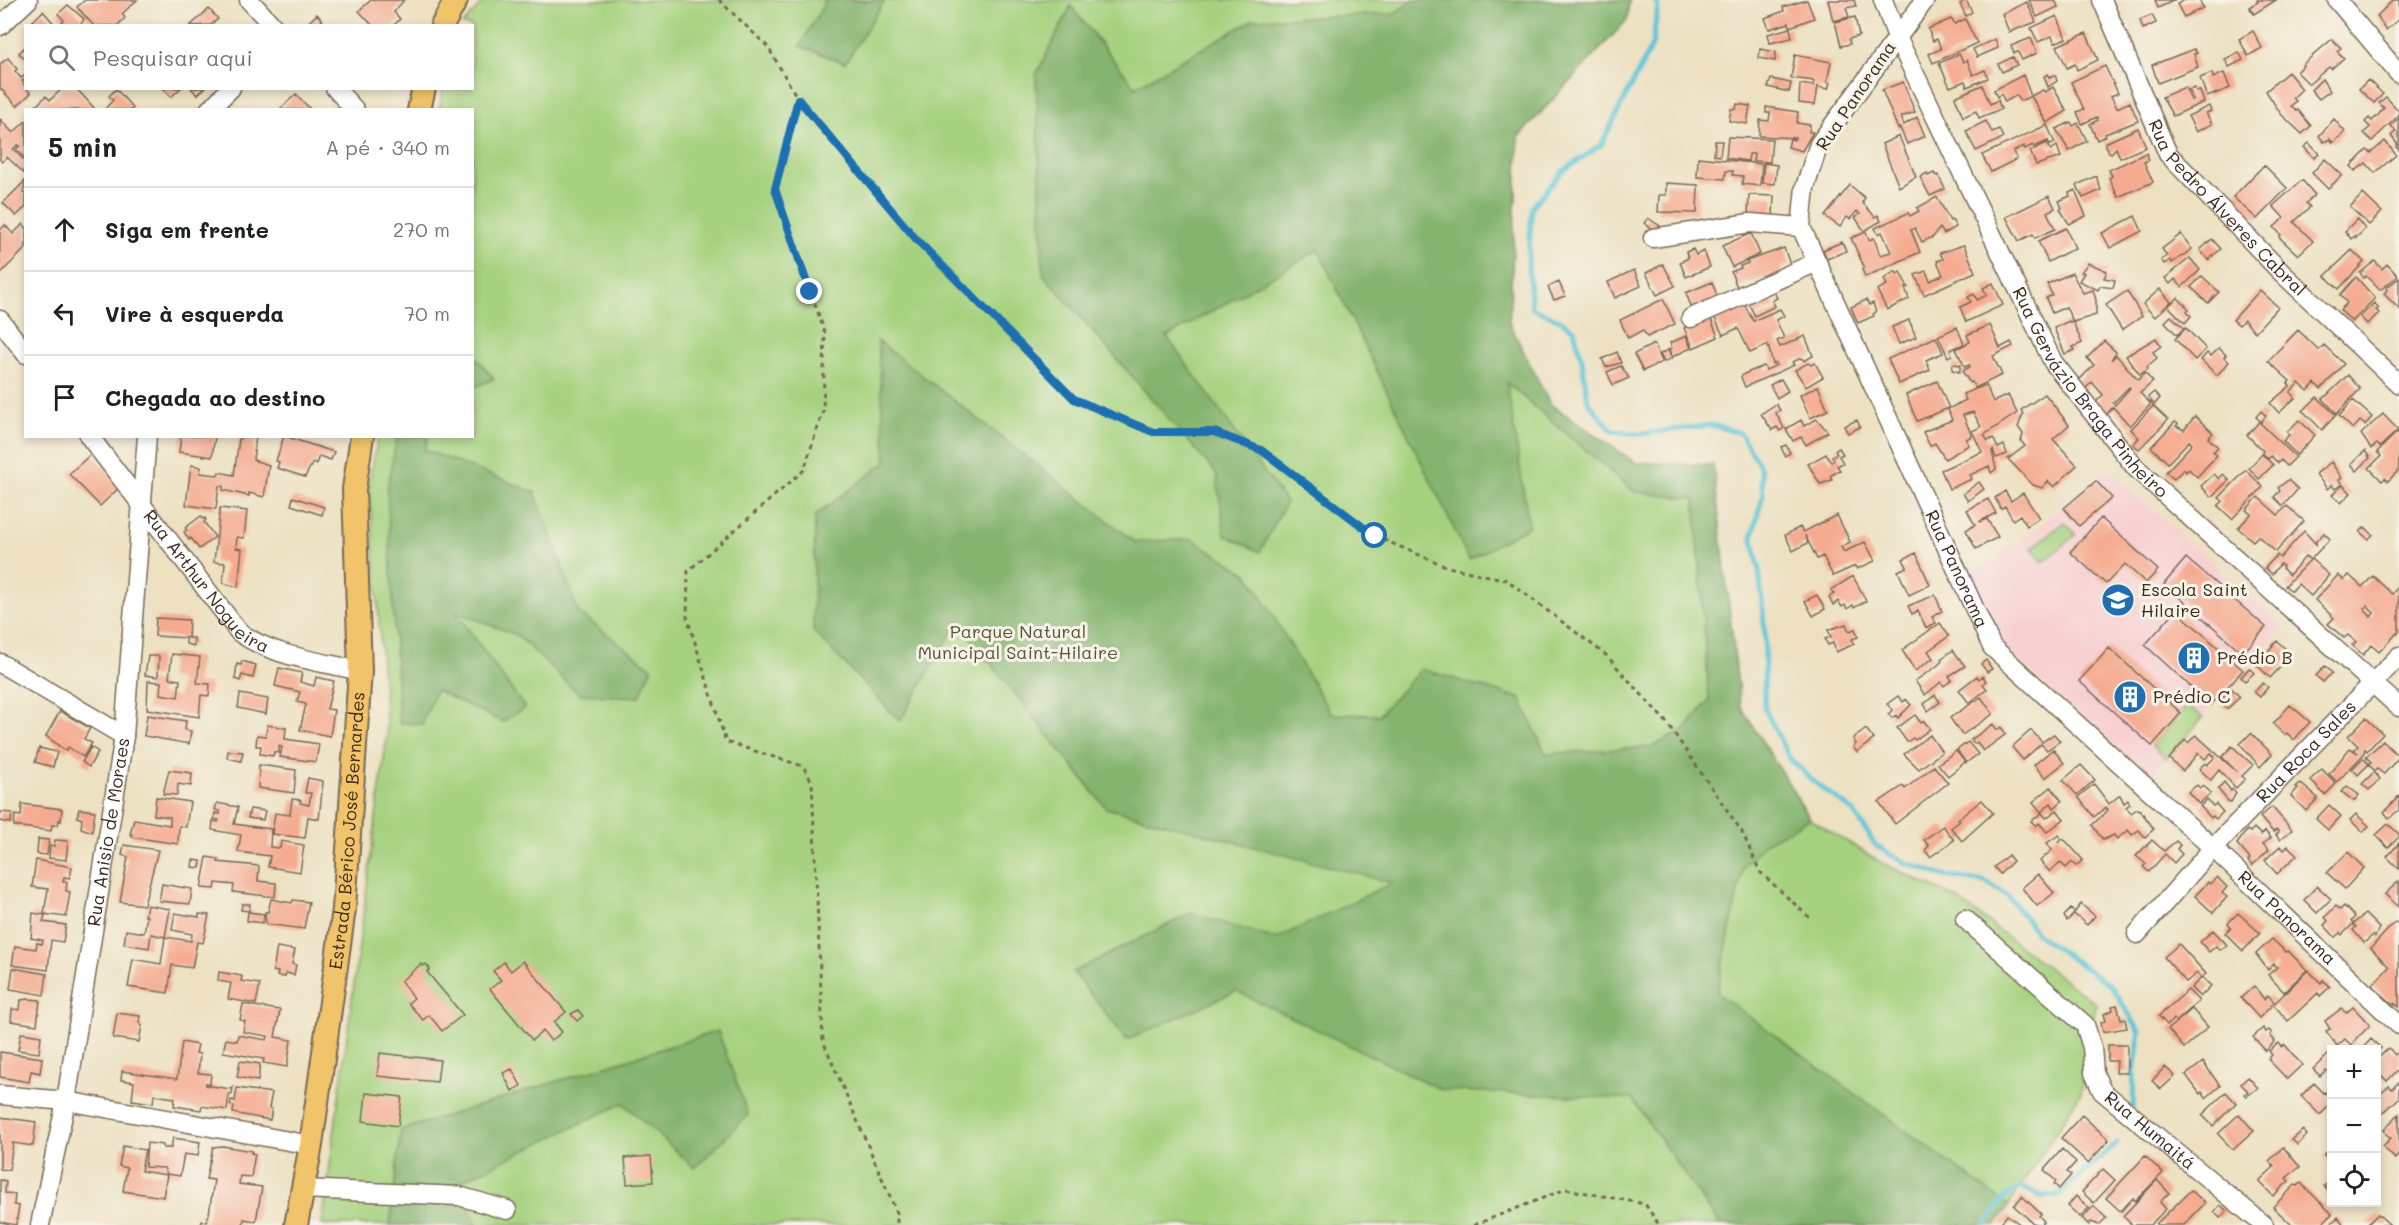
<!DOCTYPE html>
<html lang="pt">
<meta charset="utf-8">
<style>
body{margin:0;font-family:Mali,sans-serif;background:#f6f6f6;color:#202124}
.controls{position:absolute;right:18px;bottom:18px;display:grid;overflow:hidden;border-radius:0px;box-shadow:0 3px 9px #0003}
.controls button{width:54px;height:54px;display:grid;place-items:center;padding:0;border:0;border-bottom:2px solid #e0e0e0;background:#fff;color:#202124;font:30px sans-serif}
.stop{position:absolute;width:18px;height:18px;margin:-14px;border:4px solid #1f6fb2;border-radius:50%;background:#fff}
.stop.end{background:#1f6fb2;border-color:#fff;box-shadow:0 2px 6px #0008}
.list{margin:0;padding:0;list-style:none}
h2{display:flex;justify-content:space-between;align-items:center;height:78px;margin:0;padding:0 24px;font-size:26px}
h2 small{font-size:20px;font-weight:400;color:#757577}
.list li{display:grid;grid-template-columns:39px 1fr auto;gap:18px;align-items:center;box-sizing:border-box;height:84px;padding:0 24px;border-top:2px solid #e0e0e0}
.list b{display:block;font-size:22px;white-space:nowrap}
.list em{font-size:20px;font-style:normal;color:#757577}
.icon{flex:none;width:33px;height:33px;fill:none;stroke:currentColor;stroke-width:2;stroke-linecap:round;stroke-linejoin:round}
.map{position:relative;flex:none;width:2399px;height:1225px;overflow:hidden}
.search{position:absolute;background:#fff;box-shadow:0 3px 9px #0003;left:24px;top:24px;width:450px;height:66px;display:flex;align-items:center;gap:15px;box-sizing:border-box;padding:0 21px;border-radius:0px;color:#757577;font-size:22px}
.panel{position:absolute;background:#fff;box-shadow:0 3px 9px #0003;left:24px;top:108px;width:450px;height:330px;border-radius:0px}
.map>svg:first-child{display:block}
</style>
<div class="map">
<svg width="2399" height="1225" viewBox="0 0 2399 1225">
<rect width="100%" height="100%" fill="#f7f3e8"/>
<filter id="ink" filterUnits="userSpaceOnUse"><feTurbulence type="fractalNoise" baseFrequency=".0167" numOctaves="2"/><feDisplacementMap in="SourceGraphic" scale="12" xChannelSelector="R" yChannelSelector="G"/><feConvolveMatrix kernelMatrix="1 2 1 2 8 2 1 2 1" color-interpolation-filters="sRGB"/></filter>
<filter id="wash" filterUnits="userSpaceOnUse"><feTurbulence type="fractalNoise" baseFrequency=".008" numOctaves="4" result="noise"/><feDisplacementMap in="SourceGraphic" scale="24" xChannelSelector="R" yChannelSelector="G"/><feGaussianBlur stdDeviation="1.35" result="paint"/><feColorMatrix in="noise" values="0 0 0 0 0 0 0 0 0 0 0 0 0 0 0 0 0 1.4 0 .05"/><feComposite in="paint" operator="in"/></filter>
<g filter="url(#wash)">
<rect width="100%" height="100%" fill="#ede1c2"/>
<path fill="#f7cfd2" d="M2108,469L2283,626L2148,779L1999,643L1972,574L2029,534Z"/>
<path fill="#a6d27f" stroke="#707e4e" stroke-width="1.5" d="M485,0H1629L1627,20L1519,136L1509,323L1550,404L1636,463L1713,465L1740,705L1810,819L1882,863L1956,898L2096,1004L2081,1093L1996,1225H322L387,735L369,482L378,437L472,436V110L439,109L443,89L472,88V26L462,25Z
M2065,522L2076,535L2043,562L2032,548Z
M2188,705L2203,718L2166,759L2152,746Z"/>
<path fill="#84b46e" stroke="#606f46" stroke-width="1.5" d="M826,0H885L845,63L800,46Z
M1413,0H1629L1627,20L1519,136L1509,323L1550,404L1636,463L1713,465L1740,705L1810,819L1766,842L1743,867L1717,993L2009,1206L1996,1225H1720L1632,1099L1442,1090L1236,991L1127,1040L1073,972L1191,913L1276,939L1392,883L1106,808L958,622L900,721L813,631L815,516L886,462L878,341L1135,542L1192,539L1249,575L1331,714L1379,715L1421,669L1520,698L1546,754L1650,747L1684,731L1709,700L1695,499L1635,492L1507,383L1529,526L1469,560L1318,250L1167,337L1286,502L1260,552L1225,535L1216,473L1043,274L1036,75L1071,6L1135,87L1254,19L1393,14Z
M474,355L494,379L473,388L472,356Z
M428,436L425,450L535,492L579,613L652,668L639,697L579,694L517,635L456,612L525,708L502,722L436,690L422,724L399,723L387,489L397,437Z
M718,1031L748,1115L695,1168L623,1103L457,1183L477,1225H390L401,1130Z"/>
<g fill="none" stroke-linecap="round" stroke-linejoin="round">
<path stroke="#5bc4d7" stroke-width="5" d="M1655,0L1658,7L1652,45L1601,145L1563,171L1532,207L1528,263L1532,308L1560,320L1574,330L1582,360L1588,402L1613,431L1641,434L1712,425L1740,433L1761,468L1763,495L1752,537L1759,568L1765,636L1764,707L1789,758L1813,781L1854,812L1876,846L1906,863L1945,876L1986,882L2008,896L2038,935L2111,986L2140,1032L2134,1071L2133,1107
M1985,1225L2004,1198L2021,1187L2041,1196H2057L2117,1143"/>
</g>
<g id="blocks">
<path fill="#f5ab90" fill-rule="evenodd" d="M85,0H137L122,14L125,18L117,26H94L77,7Z
M371,0H404L394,12L400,19L393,26H373L359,11Z
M1807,0L1814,18L1790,27L1789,23L1769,29L1765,18L1784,11L1783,7Z
M1828,0H1854L1856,6L1846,8L1849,17L1833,21Z
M1966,0L1972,12L1966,16L1960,4Z
M2029,0H2055L2058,7L2037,17Z
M2155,0H2175L2158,8Z
M2185,0H2199L2203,8L2184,17L2177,4Z
M2257,0H2276L2254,14L2249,7L2258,2Z
M2393,0H2399V19L2386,30L2377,16Z
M2027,2L2036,22L2009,32L2002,14Z
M68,5L84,19L80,26H59L64,20L58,14Z
M209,9L218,19L211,25L190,26Z
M43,11L56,26H28Z
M317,14L325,24L324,26H305Z
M2152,15L2156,23L2143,29L2140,20Z
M2057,16L2066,38L2055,43L2052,36L2038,42L2031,28Z
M1855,17L1859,36L1849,39L1850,44L1841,46L1835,22Z
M1951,19L1955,24L1965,19L1977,43L1933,63L1929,54L1941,49L1937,39L1933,41L1928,29Z
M1790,28L1792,38L1770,43L1768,34Z
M2253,31L2262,48L2248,56L2239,39Z
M2086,33L2098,60L2077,70L2075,64L2067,68L2057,46Z
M2031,38L2037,53L2022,60L2018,52L2014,53L2011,46Z
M1995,39L1998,48L1977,57L1973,49Z
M2332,39L2341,48L2337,51L2344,58L2331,69L2329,67L2309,84L2297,72L2303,66L2302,65Z
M26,46V60L19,53Z
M1760,49L1776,52L1775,61L1759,58Z
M2194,49L2197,53L2194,54L2198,67L2158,83L2152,65Z
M2239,52L2243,60L2229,67L2225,59Z
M1959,54L1963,62L1967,60L1973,75L1985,70L1988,78L1967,87L1965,81L1950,87L1939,63Z
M1795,55L1831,62L1827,82L1830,83L1828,89L1818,87L1815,105L1799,103L1800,84L1813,86L1814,81L1791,78Z
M2013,57L2017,65L2002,72L1998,64Z
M8,58L17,69L15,71L21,78L24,76L26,78L22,81L26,88L31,93L17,106L0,88V64Z
M2105,66L2118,93L2111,96L2117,108L2130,102L2138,121L2105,134L2106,136L2097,140L2090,124L2098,120L2097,117L2082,124L2077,112L2084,109L2071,82Z
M2288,72L2302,89L2293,98L2296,101L2291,106L2296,111L2298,110L2311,126L2302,134L2281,114L2266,91Z
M2212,73L2213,78L2224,73L2230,88L2207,97L2200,78Z
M2048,74L2049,77L2055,75L2057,81L2048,87L2044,76Z
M2023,75L2031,96L2043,90L2045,92L2053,87L2067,111L2047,123L2031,96L2020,101L2017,95L2005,102L2001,94L1997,97L1994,90Z
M1771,79L1791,83L1789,92L1768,87Z
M2322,79L2330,91L2319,99L2311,90Z
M2368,80L2383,94L2374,103L2359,89Z
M1903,82L1915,112L1901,117L1904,125L1917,117L1925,136L1907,144L1900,128L1898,129L1882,90Z
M1982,85L1990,104L1998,100L2001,109L1979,118L1976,111L1963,117L1955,97Z
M2185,87L2191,100L2193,99L2189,90L2195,88L2196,91H2200L2204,102L2173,116L2162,97Z
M63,88H76L96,110H32L46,96L50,100Z
M163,88H181L171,97Z
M191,88H205L197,95Z
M116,89L133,108L132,110H104L113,100L109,96Z
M296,94L311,110H279Z
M2386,97L2399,111V115L2372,141L2364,133L2370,127L2365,122L2369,118L2372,121L2379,114L2384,108L2379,103Z
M1737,104L1750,106L1747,124L1729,121L1731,109H1736Z
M2209,106L2211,111L2206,113L2212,124L2196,132L2188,116Z
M1766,107L1798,112L1797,123L1810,125L1809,132H1813L1802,151L1788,147L1790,139L1794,140L1795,138L1759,136L1760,120L1769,121L1770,113H1766Z
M2399,118V150L2396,147L2398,145L2391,136L2396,131L2391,126Z
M0,119L13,133L26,121V159L16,149L20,146L18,145L13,149L26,162V175L7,157L2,162L0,160Z
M2334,119L2345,132L2333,143L2330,139L2324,142L2319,136Z
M1986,121L1992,132L1999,129L2003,138L1976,151L1966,131Z
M2071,122L2073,126L2078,123L2087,141L2069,151L2056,129Z
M2047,125L2055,143L2050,145L2048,141L2034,147L2033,145L2025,149L2024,146L2013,152L2017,159L1991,172L1982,155Z
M2138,128L2146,147L2120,158L2116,148L2111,153L2109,152L2105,143Z
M1899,136L1916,177L1899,187L1882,144Z
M1728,137L1772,139L1770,162L1753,161L1754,154H1749L1748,161L1726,158Z
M1715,141H1722L1720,156L1714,155Z
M2385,141L2396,155L2375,173L2366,163L2355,171L2351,166L2367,150L2371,153Z
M2047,143L2051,150L2057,146L2061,157L2036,165L2030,151Z
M2309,143L2319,154L2314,158L2304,147Z
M2146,153L2149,160L2144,162L2153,182L2118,197L2109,178L2112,176L2109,170Z
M1698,157L1762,164L1760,186L1742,184L1743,176L1732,175L1733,171H1726L1725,179L1697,177Z
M2325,159L2342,175L2328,189L2312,173Z
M1764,163L1777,165L1775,184L1762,183Z
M2264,165L2287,188L2257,219L2233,197Z
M1927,173L1928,176L1934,173L1936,176L1938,175L1945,189L1930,196L1920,177Z
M2096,176L2101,190L2083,198L2077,185Z
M26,180L23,193L26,195V207L16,216L3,203Z
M2302,180L2315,195L2306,203L2310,207L2294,222L2313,241L2298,255L2279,237L2281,235L2274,227L2284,218L2273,206Z
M1666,183L1698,185L1697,213L1658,212L1659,195H1666Z
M1850,185L1865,198L1862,202L1875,217L1878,215L1881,221L1864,231L1855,217L1860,214L1857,211L1850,219L1847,217L1840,227L1825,216Z
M2075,190L2086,216L2069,224L2060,209L2062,208L2059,201L2070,196L2069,193Z
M2363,194L2382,212L2369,225L2350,207Z
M1749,195L1774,196L1773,217L1748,216Z
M2049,196L2055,208L2047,212L2055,229L2035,238L2033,234L2019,241L2006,217Z
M1937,197L1950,221L1952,220L1956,227L1944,234L1940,228L1933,237L1922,242L1915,228L1911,230L1920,252L1865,277L1862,269L1864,267L1851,238L1866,232L1869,240L1874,238L1880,255L1891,252L1882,232L1878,234L1875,228L1908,213L1910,216L1919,211L1917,208Z
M2135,216L2142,231L2110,248L2102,233Z
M1648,218L1660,226L1656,232L1644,223Z
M2357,219L2365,229L2356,238L2355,236L2351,239L2345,231Z
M23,224L26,227V248L0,274V230L5,225L13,234Z
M2066,228L2075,248L2048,262L2038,241Z
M1751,233L1760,254L1732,267L1722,246Z
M2181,234L2192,249L2172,263L2170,260L2164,264L2161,260L2167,256L2162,249Z
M2212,239L2221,249L2208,260L2200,250Z
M1842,242L1846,251L1827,259L1823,250Z
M1964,245L1975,272L1924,295L1915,275L1926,271L1930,281L1943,275L1937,261L1943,259L1940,253Z
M1784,248L1790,264L1780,268L1782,272L1737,287L1731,272L1741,268L1740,266L1748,263L1747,261Z
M1693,249L1696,255L1704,251L1710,267L1686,277L1680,262L1688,258L1686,252Z
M2352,250L2364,262L2339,289L2325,276Z
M2190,258L2200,270L2182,287L2175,279L2170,284L2165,278Z
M2375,261L2382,269L2387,264L2398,276L2380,290L2366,276L2364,278L2360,273Z
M2088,263L2107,271L2104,278L2115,280L2113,288L2100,286L2098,290L2079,281L2084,273L2081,272Z
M1663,264L1675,286L1657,295L1646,273Z
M1634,270L1641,286L1615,298L1608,282Z
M1895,271L1897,274L1900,272L1908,287L1905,288L1909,299L1887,310L1877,290L1887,285L1884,279Z
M2072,273L2083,293L2093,290L2096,300V315L2073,322L2066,307L2052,313L2046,298L2052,295L2047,284Z
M2202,276L2219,292L2208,303L2191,287Z
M2356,277L2375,298L2352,322L2340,310L2347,303L2340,295Z
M2399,278V309L2384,294L2387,290L2386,288Z
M1559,282L1565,296L1554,300L1548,287Z
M1712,282L1718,298L1692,309L1686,293Z
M1993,283L2003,305L1966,322L1960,307L1971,302L1968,297L1974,294L1977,300L1987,295L1983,288Z
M1772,288L1777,298L1772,301L1775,306L1755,316L1746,299Z
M2160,289L2171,302L2155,317L2143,304Z
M2260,290L2278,307L2255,332L2244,320L2239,325L2233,320Z
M2127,291L2142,316L2122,330L2106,305Z
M2178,298L2189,309L2187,311L2191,316L2185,323L2168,306Z
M1663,299L1675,324L1647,337L1643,330L1628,338L1620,320Z
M1866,300L1869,305L1873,303L1876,312L1873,314L1874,316L1858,323L1851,307Z
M1743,301L1753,321L1780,309L1784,316L1776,320L1784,338L1777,341L1780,347L1805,336L1813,356L1804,361L1802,358L1792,362L1794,365L1745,387L1741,377L1744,374L1764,366L1766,370L1777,365L1776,363L1773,364L1768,345L1750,353L1738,328L1723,335L1713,314Z
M2374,303L2379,308L2376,310L2379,313L2367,324L2360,317Z
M2171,316L2184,328L2177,335L2165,322Z
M1710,317L1718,337L1693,348L1684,328Z
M1909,320L1916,337L1899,344L1892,327Z
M2069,321L2070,323L2073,322L2082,343L2073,347L2075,350L2065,354L2054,328Z
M1990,325L2000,348L2011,342L2013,346L1993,356L2002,375L1975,388L1972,382L1970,383L1962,371L1970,367L1969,365L1965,367L1956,349L1970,342L1967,335Z
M1957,327L1964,344L1950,350L1952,355L1948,357L1938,336Z
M2186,328L2206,349L2195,360L2175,339Z
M2298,330L2319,350L2324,345L2344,364L2321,389L2315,383L2308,391L2299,383L2290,392L2295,398L2279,413L2270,403L2290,386L2288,383L2290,381L2268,361Z
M1686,336L1691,348L1672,357L1669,349L1672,348L1670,343Z
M1936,337L1943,353L1926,360L1930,370L1899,384L1888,359Z
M2156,338L2161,346L2153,352L2157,358L2147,367L2148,369L2140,375L2126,356Z
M2104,341L2116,352L2111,360L2116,355L2138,380L2145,373L2153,382L2140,393L2151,404L2130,426L2113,407L2106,415L2095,403L2103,395L2092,382L2084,390L2077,382L2094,365L2087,358ZM2129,387L2130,388L2115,405L2113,403Z
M1654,344L1662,362L1643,371L1634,354Z
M2219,348L2226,355L2224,357L2229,362L2217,375L2201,360L2207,353L2211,356Z
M1668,350L1672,358L1664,362L1660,354Z
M1617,352L1621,363L1606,367L1602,359Z
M1808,363L1811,365L1815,363L1823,377L1806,387L1795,370Z
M1953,364L1961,365L1959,372L1952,370Z
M1621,366L1629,378L1613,385L1607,372Z
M2348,375L2360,389L2337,414L2323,399Z
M1781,379L1788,391L1777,398L1770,385Z
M1937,381L1949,408L1917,421L1906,395Z
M1986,385L1993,402L2008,395L2017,413L1984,435L1988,441L1993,438L1998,448L2004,445L2007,454L1996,458L1993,450L1992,451L1996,469L1991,473L1989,466L1970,475L1972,479L1949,489L1941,470L1982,452L1972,431L1981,427L1973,412L1963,415L1972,436L1966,439L1969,445L1945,459L1935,443L1930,446L1923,432L1952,420L1948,409L1966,400L1963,394Z
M1818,386L1828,410L1810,418L1800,395Z
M2154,392L2160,398L2154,405L2148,397Z
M2045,394L2069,425L2053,439L2077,465L2054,487L2048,481L2042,488L2033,485L2008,459L2025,446L2021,441L2023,434L2018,427L2023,414L2021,410Z
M2317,397L2336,415L2322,430L2303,411Z
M2353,400L2372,417L2365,425L2360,421L2353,429L2339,416Z
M1776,404L1780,410L1776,413L1784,428L1780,431L1777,427L1772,430L1761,414Z
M2153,406L2168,420L2139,449L2133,444L2139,438L2131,429Z
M2261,411L2266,416L2261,422L2256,417Z
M2383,414L2398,430L2380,447L2377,444L2371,449L2361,434Z
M2195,416L2213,433L2208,438L2218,447L2213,452L2217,455L2197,477L2189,469L2186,472L2184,469L2174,479L2166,472L2192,444L2189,441L2168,463L2151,447L2175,422L2178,424L2176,426L2184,430Z
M1817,419L1828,432L1806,445L1801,437L1793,441L1786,429L1801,420L1804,426Z
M1857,420L1860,427L1848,433L1844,426Z
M2299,420L2315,435L2297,455L2283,441L2289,435L2287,432Z
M2259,422L2296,457L2287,466L2281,460L2278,463L2271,456L2268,459L2262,453L2263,451L2247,435Z
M2397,432L2399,434V470L2388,481L2385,478L2382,481L2369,468L2381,456L2377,452Z
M181,436H215L212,457L179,452Z
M243,436H256L253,460L269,465L264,497L249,493V496L223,490V486H219L216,509L186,505L191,465L201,467L200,473L218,475L219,472L234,475L239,439Z
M284,436L334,452L331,460L319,456L316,464L313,462L305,477L277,468L279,462L276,461Z
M1786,445L1790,453L1785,456L1781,447Z
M1839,448L1843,454L1839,456L1843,463L1837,466L1840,470L1830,476L1832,480L1820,484L1808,464L1826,454L1831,462L1834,460L1832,456L1837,454L1835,450Z
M2365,451L2370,458L2357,471L2351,464Z
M92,453L122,485L100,506L69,474Z
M2262,454L2273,465L2259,479L2249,468Z
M2331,462L2342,478L2339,480L2342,484L2335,489L2332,485L2327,489L2316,474Z
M2246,470L2263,487L2232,519L2218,506L2223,501L2219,498Z
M2214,474L2219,479L2223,474L2229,480L2211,497L2201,486Z
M2288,480L2298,489L2283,506L2274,497L2280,491L2278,488Z
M2096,481L2112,498L2079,526L2064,508Z
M1979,482L1984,489L1968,501L1963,494Z
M2343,485L2351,493L2341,503L2332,495Z
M2005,491L2011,501L2023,493L2039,518L2027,526L2020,515L2013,520L2005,506L2001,509L1995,498Z
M293,497L324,507L322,515L291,505Z
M2258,497L2278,515L2287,506L2304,521L2276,552L2258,536L2253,541L2238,528L2251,514L2246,510Z
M1988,499L1996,513L1979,522L1987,519L1998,537L1976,549L1966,530L1975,525L1967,510Z
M220,508L247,511L244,538L237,537L236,548L242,549L238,587L223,583L225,563L214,562Z
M1837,515L1850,542L1841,547L1844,552L1865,542L1875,561L1857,569L1855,566L1833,576L1823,556L1817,559L1805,535L1808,543L1793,551L1785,535L1800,527L1803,532Z
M201,516L203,519L205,518L206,520L204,522L215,537L199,549L191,538L189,540L184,532L187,530L185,528Z
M2101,518L2158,570L2146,583L2125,564L2106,584L2070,552Z
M2365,527L2373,535L2368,539L2360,532Z
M2304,531L2316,544V541L2324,533L2330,539L2311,559L2329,575L2311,596L2298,584L2292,591L2285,586L2310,560L2306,556L2289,575L2282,568L2283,566L2280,564L2272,574L2265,568L2277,555L2280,558Z
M1916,553L1930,585L1909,595L1898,571L1907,567L1903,559Z
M2186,558L2266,627L2243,653L2164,584Z
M2338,575L2344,580L2349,575L2362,587L2373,576L2392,594L2399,586V631L2379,652L2371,645L2363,655L2352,645L2356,642L2348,635L2344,638L2328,624L2334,618L2315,600ZM2367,606L2374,613L2371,617L2364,608Z
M1853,576L1866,601L1854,608L1853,605L1847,609L1845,605L1842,607L1838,601L1833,605L1829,597L1834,594L1831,590Z
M1817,595L1825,609L1813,616L1805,601Z
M1935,595L1942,611L1932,617L1936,623L1926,628L1918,611L1912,614L1908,606Z
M2176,610L2243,670L2211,705L2145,645Z
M156,618L189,620L188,638L155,636Z
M1940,623L1949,636L1928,651L1933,658L1915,671L1902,650Z
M1846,624L1849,631L1855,629L1858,637L1852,639L1854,644L1836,652L1833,643L1828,645L1825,639L1831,637L1828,630Z
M186,638H194V646L186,644Z
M2277,641L2292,655L2270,678L2256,664Z
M2109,648L2181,713L2152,746L2079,681Z
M1953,650L1965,666L1949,676L1952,680L1944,686L1941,682L1925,695L1915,681L1937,666L1942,661L1941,659Z
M172,654L200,657L197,683L210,684L209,696L201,695L199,717L147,709L148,681L161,682L160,694L178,697L180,680L169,678Z
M148,656H159L158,677L145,675Z
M1986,660L1992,669L1987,672L1981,664Z
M242,661L256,665L253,678L242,675L240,681L235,679L237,664L241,665Z
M2325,666L2332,673L2323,682L2316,676Z
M279,668L302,673L300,682L314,686L316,677L334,681L327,709L334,710L330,736L300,730L306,704L297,702L300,692L275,686Z
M2249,668L2254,673L2245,681L2241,677Z
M1977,676L1979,679L1983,676L1986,681L1983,684L1987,689L1969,703L1959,690Z
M2263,683L2268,687L2260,697L2254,692Z
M2231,688L2240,697L2227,709L2219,702Z
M240,694L268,699L266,714L238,708Z
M1935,695L1940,702L1928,711L1924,704Z
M1898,696L1903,702L1906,699L1911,705L1898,718L1896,715L1892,718L1888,714L1893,710L1887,704Z
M1981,697L1993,714L1962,735L1950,718Z
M2290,705L2310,722L2294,740L2287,733L2285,735L2273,724Z
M60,711L90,728L84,739L92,743L83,757L68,747L66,751L46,736Z
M147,715L186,721L185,730L191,731L189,744L144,736Z
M1915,715L1921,723L1924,721L1930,729L1915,740L1913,738L1907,742L1897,728Z
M2366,718L2383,734L2367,751L2365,749L2363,755L2337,782L2329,774L2350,748L2358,753L2354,750L2358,746L2348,736Z
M1993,724L1997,730L2001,727L2006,734L1983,751L1977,742L1974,744L1971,740Z
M267,725L286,728L285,739L319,744L316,762L280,757L282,747L279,746V753L274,752L273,756L260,754L261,746H256L257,735L266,736Z
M1866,729L1874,739L1857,752L1853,747L1856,744L1853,739Z
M2031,730L2042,742L2054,734L2060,741L2047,750L2041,744L2023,760L2012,747Z
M2251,733L2272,754L2260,767L2240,744Z
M1930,735L1942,752L1919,769L1904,754Z
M2196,735L2237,772L2222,757L2232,746L2253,765L2242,776L2245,779L2236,788L2219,770L2211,780L2199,769L2205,763L2207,765L2215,757L2211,753L2205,759L2198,753L2183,771L2169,759L2185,740L2188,743Z
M2383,741L2399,757L2384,774L2377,769L2375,771L2368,764L2371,762L2366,757Z
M1968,742L1978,754L1966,763L1957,750Z
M91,747L98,752L89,767L82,762Z
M39,748L57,752L53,767L35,762Z
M2053,749L2064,763L2045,778L2034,765Z
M228,751L243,752L241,761L227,758Z
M1956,751L1965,762L1948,776L1938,764Z
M2363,758L2369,764L2358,775L2352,769Z
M259,765L296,770L294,793L258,788Z
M2081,765L2095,780L2077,795L2063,780Z
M1934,766L1948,783L1895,824L1879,802L1903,786L1905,789Z
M2322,769L2336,784L2325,795L2310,780Z
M169,770L192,773L191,786L178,784L177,795L163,794Z
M2374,772L2380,779L2369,790L2362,784Z
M308,778L323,781L319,819L308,817L305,838L272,834L275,813L290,815L292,799L301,800L300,803L309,805L311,793H305Z
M2224,782L2231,791L2233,789L2236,793L2231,802L2228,801L2218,789Z
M2300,783L2318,798L2306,811L2291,796L2298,788L2296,787Z
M2094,784L2109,804L2120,795L2124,803L2128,800L2130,804L2126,807L2131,813L2137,809L2140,810L2154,829L2145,837L2139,830L2132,835L2128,830L2117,839L2114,835L2103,840L2092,825L2108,810L2106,807L2094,817L2078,797Z
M2197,785L2200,788L2203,785L2211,793L2199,804L2188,792Z
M2347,786L2359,795L2354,801L2342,792Z
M2051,787L2062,801L2054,808L2051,803L2041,812L2033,802Z
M2399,796V810L2389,818L2384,812Z
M156,797L190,802L186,827L179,826L178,844L132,837V834H130L134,819L170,825V817L154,815Z
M1982,800L1993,813L1962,841L1951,828L1960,821L1958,819Z
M2207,800L2213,806L2216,804L2223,812L2216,819L2213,816L2211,818L2200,806Z
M217,803L238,807L234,824L271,829L270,847L280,848L281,841L304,845L300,872L268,867L270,856L238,852L241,835L212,830L213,821L218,822L219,820L214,819L215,813L220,814V811L215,810Z
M22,804L62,809L61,821L59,820L58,825H52L51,831L14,826L15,815L21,816Z
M2329,805L2341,816L2328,830L2316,819Z
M2272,807L2292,830L2280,840L2276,835L2279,832L2277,830L2273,832L2260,817Z
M79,809L95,811L92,832L81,828L82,819L77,817Z
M250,809L265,811L263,820L248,818Z
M2057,810L2064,819L2047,832L2039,823L2036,826L2031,821L2042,813L2046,818Z
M0,812L12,813L11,823L0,821Z
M2356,814L2369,826L2363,832L2350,820Z
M2388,824L2399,834V837L2388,848L2376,835Z
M1943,826L1954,840L1930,857L1925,850L1929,846L1924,840Z
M2254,828L2261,835L2265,831L2271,838L2263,844L2269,850L2252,866L2248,861L2250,859L2237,844L2247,830L2250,832Z
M2059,835L2061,839L2058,843L2062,839L2066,841L2083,860L2076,866L2072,862L2066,868L2060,862L2050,872L2040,861L2052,850L2047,843Z
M38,839L49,840L47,855L37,854Z
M55,840L68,841L66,860L49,858L50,846H54Z
M2152,840L2164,851L2176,841L2180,845L2177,849L2182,854L2174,863L2165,854L2149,872L2143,867L2146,864L2136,856Z
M2399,843V869L2387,857Z
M124,845L158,850L144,905L120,902L128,857L122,855Z
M2280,846L2284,850L2288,846L2297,855L2277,874L2265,860Z
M2348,852L2364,868L2345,889L2327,873Z
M2008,855L2013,861L2000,874L1994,867Z
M207,857L219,859L218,862L259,866L258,881L276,883L275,897L233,892L234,885L216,883L215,889L201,888Z
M36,860L72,867L70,878L64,877L63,882H67L66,891L70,892L66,917L44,914L48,889L32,887Z
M193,860L201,861L200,868L192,867Z
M2038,874L2054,893L2037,906L2022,888Z
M2217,877L2227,887L2222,893L2227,897L2213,913L2195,896L2208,882L2210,884Z
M2399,881V908L2385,894Z
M162,884L192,889L190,904L159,901Z
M2317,886L2331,899L2317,913L2304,900Z
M271,899L292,903L293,900L309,902L304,929L266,924L265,912H268Z
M242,904H250L249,911L241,910Z
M2081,904L2095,916L2087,925L2074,914L2067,921L2064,916L2071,909L2074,913Z
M147,905L170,909L165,937L191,941L192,934L172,930L175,913L199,917V914L209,915L203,943L197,942L192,968L172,965L168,993L128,987L133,959L161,964L165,937L151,934L149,948L124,944L126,930L144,933L147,916H145Z
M2336,906L2340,910L2344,906L2355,917L2351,921L2353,924L2342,935L2340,933L2335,937L2324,925L2328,921L2325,917Z
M248,912L264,914L263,923L247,921Z
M33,913L45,915L43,922L66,925L63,942L51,940L48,970L12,965L15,946L36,949L37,943L42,944L43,940L31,938Z
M2238,913L2260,933L2243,951L2225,933L2231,927L2228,923Z
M2365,914L2379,928L2375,937L2373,935L2364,943L2353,930L2356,927L2353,924Z
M2395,922L2399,925V1007L2394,1003L2393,1004L2372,986L2389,967L2371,948Z
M2213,930L2227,945L2220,950L2216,946L2209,952L2200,942Z
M2272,939L2286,952L2288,951L2307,970L2284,992L2268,975L2277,967L2274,964L2268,970L2256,954Z
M2179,944L2206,974L2202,977L2211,986L2200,997L2191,988L2201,978L2197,973L2186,982L2164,957Z
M277,947L295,950L292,964L296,965L294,975L286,973L285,977L277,976L278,972L273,971Z
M523,961L566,1012L554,1022L562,1032L551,1041L543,1031L532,1040L490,989L501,980L493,971L504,962L511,971Z
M421,964L423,966L426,964L430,969L427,972L463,1015L442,1031L429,1015L423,1020L408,1003L414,998L401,981Z
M13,968L47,974L44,995L10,989Z
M2308,970L2321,983L2323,980L2330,987L2320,996L2318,993L2288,1021L2273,1004L2259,1018L2241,998L2254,986L2264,999L2268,995L2275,1003Z
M219,972L242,976L241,981L260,984L256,1004L228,999L231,983L218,981Z
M2188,990L2199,1001L2176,1022L2174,1019L2167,1025L2159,1016Z
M28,999L40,1000L37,1025L11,1021L12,1009L20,1010L21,1000Z
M243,1004L280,1010L275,1037L291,1040L287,1067L263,1063L264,1059L223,1052L226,1039L237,1041L238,1035L267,1040L268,1036L243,1032L245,1021L240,1020Z
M2117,1005L2121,1019H2125L2127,1028L2103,1032L2101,1022L2106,1021L2104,1014L2113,1010L2112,1006Z
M2353,1007L2370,1025L2351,1045L2345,1039L2337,1046L2326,1031L2330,1029L2325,1021L2342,1008L2346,1013Z
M2192,1009L2208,1027L2184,1048L2168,1029Z
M578,1010L583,1016L577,1021L571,1014Z
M117,1013L140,1016L139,1023L142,1025L139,1042L113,1038Z
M2263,1028L2266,1032L2269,1030L2272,1033L2270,1035L2275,1041L2266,1051L2253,1037Z
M21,1033L41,1036L39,1053L18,1050Z
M2371,1039L2381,1048L2376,1053V1050H2361Z
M182,1042L198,1045L196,1053L200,1054L198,1073L211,1074L210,1084L206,1083V1085L230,1089L233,1087L232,1094H229L227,1110L202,1106L201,1110L174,1106L175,1098L154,1095L153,1103L132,1100L134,1082L121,1080L122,1071L177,1079Z
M2279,1043L2282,1047L2285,1045L2302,1065L2287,1079L2268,1059L2272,1055L2269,1051Z
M2108,1045H2127V1073H2116L2117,1061H2108Z
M2389,1048L2395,1055L2399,1051V1069L2387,1081L2376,1070V1060Z
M0,1052L42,1058L40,1073L31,1071L29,1082L0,1077Z
M380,1053L440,1060L437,1082L377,1076Z
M2329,1054L2331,1056V1075L2326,1070L2320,1076L2313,1069Z
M240,1061L260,1064L258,1081L237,1077Z
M2203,1062L2220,1086L2206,1098L2202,1092L2200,1094L2186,1075Z
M2165,1067L2175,1076L2161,1089L2152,1081Z
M512,1069L521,1086L512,1091L503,1073Z
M2248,1077L2258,1088L2247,1096L2245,1094L2248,1091L2241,1084Z
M2399,1082V1098L2381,1115L2376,1111V1098L2389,1086L2392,1089Z
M2314,1083L2324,1093L2326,1092L2331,1101V1104L2320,1115L2301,1096Z
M237,1088L272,1093L269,1108L272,1109L270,1120L233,1113L234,1106L230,1105L231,1100L235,1101Z
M2226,1092L2236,1103L2213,1126L2202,1115Z
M366,1093L402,1097L398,1126L363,1121Z
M2239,1114L2254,1131L2233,1150L2218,1134Z
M2399,1114V1154L2395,1159L2383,1146L2391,1138L2386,1134L2384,1129Z
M2082,1115L2109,1140L2088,1163L2061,1138Z
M0,1117L36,1122L33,1146L13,1143L9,1170L0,1169Z
M2303,1130L2307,1135L2298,1145L2292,1140Z
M173,1138L200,1142L198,1156L184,1154L180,1176L167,1174L164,1168L145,1167L147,1143L163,1145V1148H171Z
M123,1146L145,1150L141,1171L167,1175L163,1197L123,1191L127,1168L119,1166Z
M223,1146L252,1151L251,1153L255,1154L251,1177L240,1176L239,1184L262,1187L256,1221L244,1219L243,1225H201L202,1221L206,1222L209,1214L214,1180L206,1179L213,1147Z
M2283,1147L2300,1167L2286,1178L2289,1181L2273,1196L2259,1181L2274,1167L2269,1161Z
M2062,1149L2076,1162L2067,1172L2071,1175L2059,1189L2054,1184L2056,1181L2044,1170Z
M2331,1149V1163L2324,1156Z
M651,1156L653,1182L627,1184L625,1158Z
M2145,1156L2163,1173L2135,1201L2133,1198L2121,1211L2119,1210L2106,1198Z
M2103,1169L2115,1180L2094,1203L2082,1192Z
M0,1180L6,1181L5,1193L15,1194L14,1205L19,1206L16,1225L0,1222Z
M2157,1180L2169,1193L2160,1202L2166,1209L2150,1225H2132L2123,1216Z
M2331,1180V1195L2324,1186Z
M2301,1183L2332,1214L2320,1225H2292L2273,1207L2295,1185L2298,1186Z
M2191,1190L2205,1203L2184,1225H2157L2156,1224Z
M2022,1196L2041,1214L2039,1216L2044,1221L2041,1225L2033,1223L2014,1206Z
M2076,1196L2089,1208L2080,1217L2068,1206Z
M2220,1205L2227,1211L2220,1218L2214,1212Z
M2094,1206L2106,1218L2099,1225L2091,1222L2089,1225L2082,1218Z
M2378,1214L2390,1225H2367Z
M2007,1215L2021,1225H1999Z
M2338,1217L2344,1225H2329Z"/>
</g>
</g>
<g filter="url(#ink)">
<use href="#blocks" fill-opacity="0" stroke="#796a57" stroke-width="1.5"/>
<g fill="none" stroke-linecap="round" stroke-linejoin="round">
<g stroke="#796a57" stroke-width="21">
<g id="minor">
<path d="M249,0L273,26"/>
<path id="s1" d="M1883,0L1897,37L2053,362L2136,468L2399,707"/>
<path id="s2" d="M1925,0L1819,144L1805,187L1801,227L1992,647L2213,848L2399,1025"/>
<path id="s3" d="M2102,0L2168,154L2280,271L2399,384"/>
<path d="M2337,0L2399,74"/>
<path d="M0,26L28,0"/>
<path d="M335,88L355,110"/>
<path d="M209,110L231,88"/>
<path d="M1653,238L1750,223L1801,227"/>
<path d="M1691,318L1817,262"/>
<path d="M0,320L26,354"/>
<path id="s4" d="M89,436L239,632C273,657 320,661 360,671"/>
<path d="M0,663L124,736"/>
<path id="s5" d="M1965,919L2085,1025L2092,1047L2094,1073L2102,1091L2264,1225"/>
<path id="s6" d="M2137,934L2213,848L2399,656"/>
<path d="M0,1095L66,1101L311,1145"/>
<path d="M303,1189L459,1196L507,1210"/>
<path id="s7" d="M40,1225L66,1101L124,736L147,436"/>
</g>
</g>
<g stroke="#796a57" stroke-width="26">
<g id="major">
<path d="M442,26L456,0"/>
<path d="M419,110L424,88"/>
<path id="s8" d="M296,1225L311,1145L344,909L360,671L354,489L362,436"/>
</g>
</g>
<path stroke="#796a57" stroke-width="3" stroke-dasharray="4.5 4.5" stroke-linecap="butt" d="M719,0L768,47L798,99L775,189L825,333L823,411L804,470L688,571L687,617L726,742L803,766L812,782L823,1041L897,1213V1225
M799,99L916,239L1074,399L1153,432H1214L1261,450L1375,536L1448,567L1507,580L1606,655L1667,723L1742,832L1760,872L1811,919
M1474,1225L1566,1189L1645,1204L1659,1225"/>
<use href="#minor" stroke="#fff" stroke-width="18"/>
<use href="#major" stroke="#f1c36a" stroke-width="22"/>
</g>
</g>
<g fill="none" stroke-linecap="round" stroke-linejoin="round" filter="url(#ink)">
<path stroke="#1f6fb2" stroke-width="8" d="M810,292L775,189L798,99L916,239L1074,399L1153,432H1214L1261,450L1375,536"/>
</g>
<defs>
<g id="school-disc" transform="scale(1.725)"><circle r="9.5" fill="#1f6fb2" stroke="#f7f3e8"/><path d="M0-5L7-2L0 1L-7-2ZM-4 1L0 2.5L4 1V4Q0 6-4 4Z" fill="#fff"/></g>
<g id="building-disc" transform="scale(1.725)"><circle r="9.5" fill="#1f6fb2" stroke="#f7f3e8"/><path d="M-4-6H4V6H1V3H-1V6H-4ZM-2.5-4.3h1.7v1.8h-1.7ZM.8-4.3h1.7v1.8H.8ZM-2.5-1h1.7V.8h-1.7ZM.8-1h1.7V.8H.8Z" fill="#fff"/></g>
</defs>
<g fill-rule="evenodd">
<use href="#school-disc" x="2118" y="600"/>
<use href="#building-disc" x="2194" y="658"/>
<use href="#building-disc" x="2130" y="697"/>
</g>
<g text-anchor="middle" stroke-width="6" stroke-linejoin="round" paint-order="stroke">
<g font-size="18" fill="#3b2a1e" stroke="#f7f3e8">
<text transform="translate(1856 96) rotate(-56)" y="6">Rua Panorama</text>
<text dy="6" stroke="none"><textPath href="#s3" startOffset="246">Rua Pedro Álveres Cabral</textPath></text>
<text dy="6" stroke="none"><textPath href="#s1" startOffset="446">Rua Gervázio Braga Pinheiro</textPath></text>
<text dy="6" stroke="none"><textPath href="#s2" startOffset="640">Rua Panorama</textPath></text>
<text dy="6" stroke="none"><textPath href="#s4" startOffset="188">Rua Arthur Nogueira</textPath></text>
<text dy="6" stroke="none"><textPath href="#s6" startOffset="249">Rua Roca Sales</textPath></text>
<text dy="6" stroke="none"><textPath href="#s8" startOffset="398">Estrada Bérico José Bernardes</textPath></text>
<text dy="6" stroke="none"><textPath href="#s7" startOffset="399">Rua Anisio de Moraes</textPath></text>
<text dy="6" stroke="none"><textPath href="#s2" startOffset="1126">Rua Panorama</textPath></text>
<text dy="6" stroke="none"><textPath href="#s5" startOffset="291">Rua Humaitá</textPath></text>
</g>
<g font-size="18" fill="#3b2a1e" stroke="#f7f3e8" text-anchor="start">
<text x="2141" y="596">Escola Saint<tspan x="2141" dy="21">Hilaire</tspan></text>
<text x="2217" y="664">Prédio B</text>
<text x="2153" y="703">Prédio C</text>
</g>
<g font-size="18" fill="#565436" stroke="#f7f3e8">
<text x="1018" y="638">Parque Natural<tspan x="1018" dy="21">Municipal Saint-Hilaire</tspan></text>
</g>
</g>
</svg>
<div class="controls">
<button>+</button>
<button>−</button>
<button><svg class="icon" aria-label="locate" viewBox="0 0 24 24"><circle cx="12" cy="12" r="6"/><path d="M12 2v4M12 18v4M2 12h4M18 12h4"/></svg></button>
</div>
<div class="stop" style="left:1375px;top:536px"></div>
<div class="stop end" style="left:810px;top:292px"></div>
<div class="search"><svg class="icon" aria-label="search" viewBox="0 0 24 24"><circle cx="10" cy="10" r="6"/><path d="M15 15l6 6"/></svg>Pesquisar aqui</div>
<section class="panel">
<h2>5 min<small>A pé · 340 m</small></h2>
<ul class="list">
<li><svg class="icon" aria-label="ahead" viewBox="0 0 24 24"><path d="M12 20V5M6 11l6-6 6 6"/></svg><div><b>Siga em frente</b></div><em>270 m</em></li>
<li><svg class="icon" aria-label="left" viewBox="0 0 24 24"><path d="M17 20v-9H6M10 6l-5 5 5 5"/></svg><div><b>Vire à esquerda</b></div><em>70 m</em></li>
<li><svg class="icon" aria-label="arrive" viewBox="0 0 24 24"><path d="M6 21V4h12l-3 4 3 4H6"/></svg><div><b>Chegada ao destino</b></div></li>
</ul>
</section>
</div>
